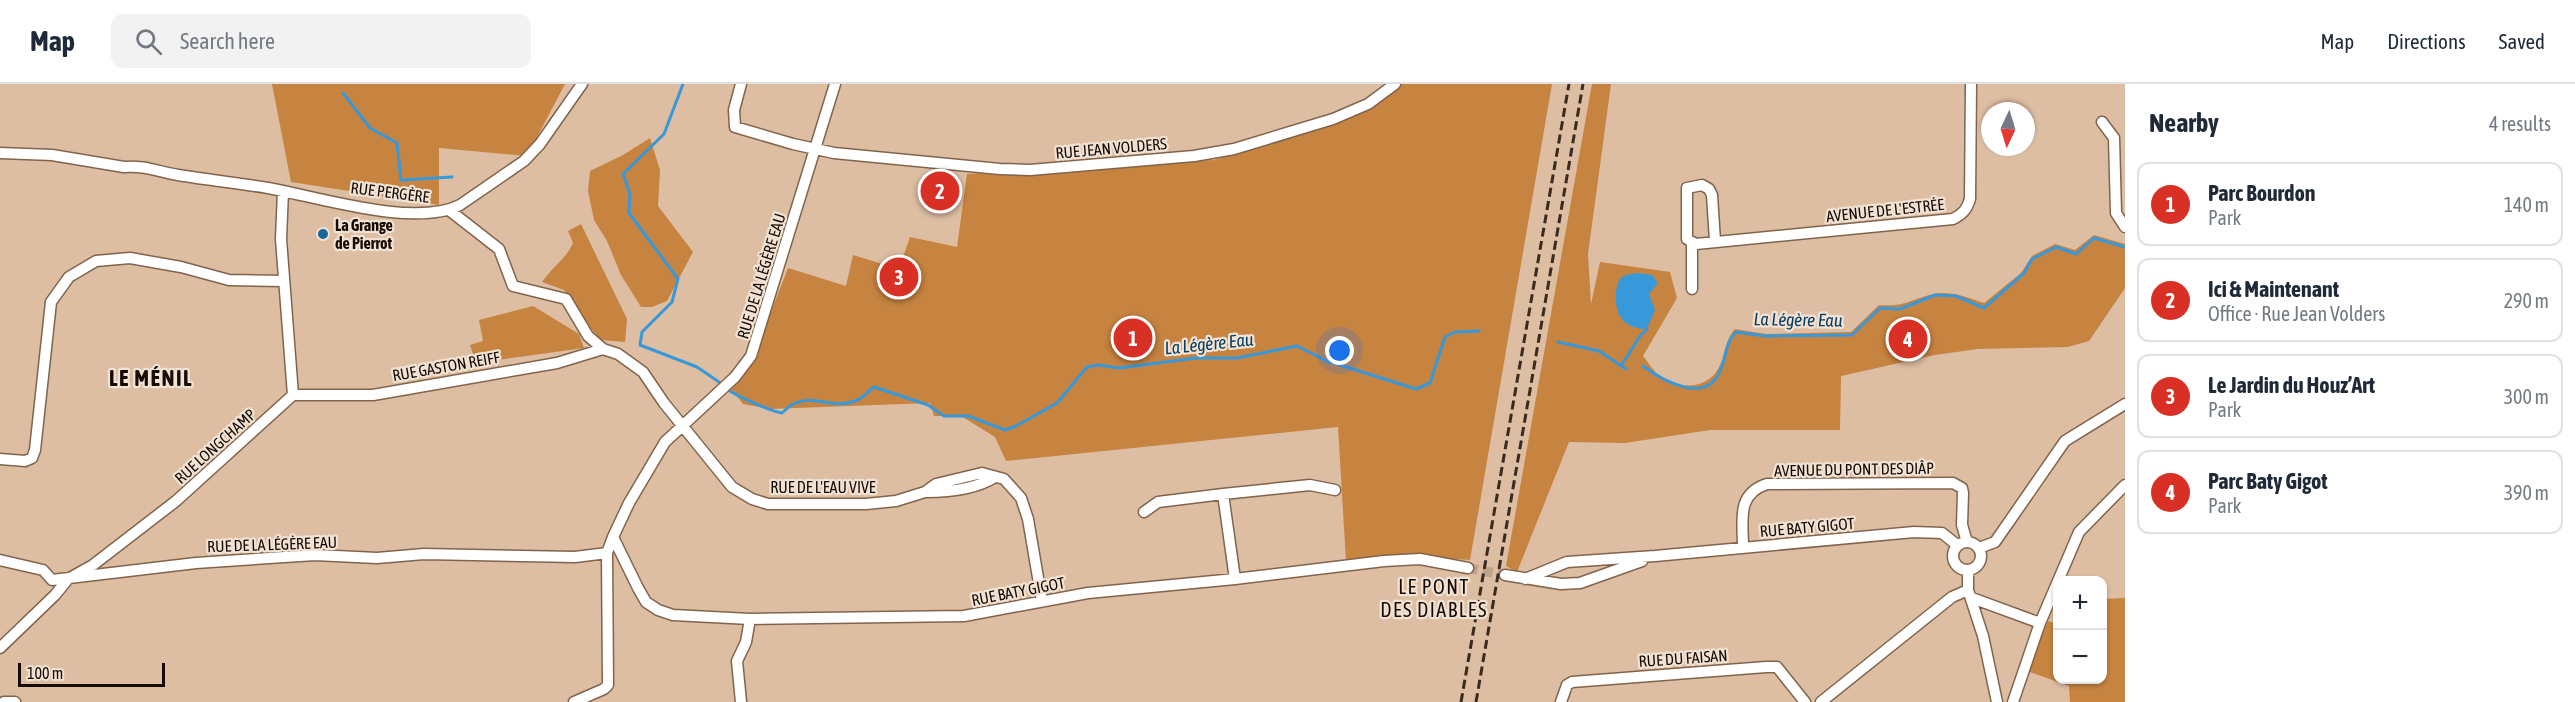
<!DOCTYPE html>
<meta charset="utf-8">
<style>
body{margin:0;font-family:"Asap Condensed",sans-serif;background:#f2f2f3;color:#1f2937}
.controls{position:absolute;right:18px;bottom:18px;display:grid;overflow:hidden;border-radius:12px;box-shadow:0 2px 4px #0004}
.controls button{width:54px;height:54px;display:grid;place-items:center;padding:0;border:0;border-bottom:2px solid #e0e1e3;background:#fff;color:#1f2937;font:30px sans-serif}
.compass{position:absolute;left:1981px;top:18px;width:54px;height:54px;border-radius:50%;background:#fff;box-shadow:0 2px 4px #0004;rotate:184deg}
.scale{position:absolute;left:18px;bottom:15px;width:147px;box-sizing:border-box;padding-left:6px;border:3px solid #160b03;border-top:0;font-size:16px;line-height:21px;white-space:nowrap;color:#160b03;-webkit-text-stroke:4px #f2e2d4;paint-order:stroke}
.you{position:absolute;left:1340px;top:267px;width:21px;height:21px;margin:-15px;border:4px solid #fff;border-radius:50%;background:#1a73e8;box-shadow:0 0 0 9px #1a73e833}
.badge{display:grid;place-items:center;width:39px;height:39px;border-radius:50%;background:#d93025;color:#fff;font-size:20px;font-weight:700}
.pin{position:absolute;translate:-50% -50%;border:3px solid #fff;box-shadow:0 2px 6px #0006}
.list{margin:0;padding:0;list-style:none}
h2{display:flex;justify-content:space-between;align-items:center;height:78px;margin:0;padding:0 24px;font-size:26px}
h2 small{font-size:20px;font-weight:400;color:#747a83}
.list li{display:grid;grid-template-columns:39px 1fr auto;gap:18px;align-items:center;box-sizing:border-box;height:84px;margin:0 12px 12px;padding:0 12px;border:2px solid #e0e1e3;border-radius:12px}
.list b{display:block;font-size:22px;white-space:nowrap}
.list p{margin:0;font-size:20px;white-space:nowrap;color:#747a83}
.list em{font-size:20px;font-style:normal;color:#747a83}
.icon{flex:none;width:33px;height:33px;fill:none;stroke:currentColor;stroke-width:2;stroke-linecap:round;stroke-linejoin:round}
.map{position:relative;flex:none;width:2125px;height:618px;overflow:hidden}
header{display:flex;align-items:center;gap:36px;box-sizing:border-box;height:84px;padding:0 30px;background:#fff;border-bottom:2px solid #e0e1e3}
header strong{font-size:28px}
nav{display:flex;gap:33px;margin-inline-start:auto;font-size:21px}
.search{width:420px;height:54px;background:#f2f2f3;display:flex;align-items:center;gap:15px;box-sizing:border-box;padding:0 21px;border-radius:12px;color:#747a83;font-size:22px}
main{display:flex}
aside{flex:1;background:#fff}
.map>svg:first-child{display:block}
</style>
<header>
<strong>Map</strong>
<div class="search"><svg class="icon" aria-label="search" viewBox="0 0 24 24"><circle cx="10" cy="10" r="6"/><path d="M15 15l6 6"/></svg>Search here</div>
<nav><a>Map</a><a>Directions</a><a>Saved</a></nav>
</header>
<main>
<div class="map">
<svg width="2125" height="618" viewBox="0 0 2125 618">
<rect width="100%" height="100%" fill="#ddbea2"/>
<path fill="#c78340" d="M272,0H565L527,72L439,64V121L291,98Z
M1399,0H1552L1470,476L1414,472L1346,477L1338,343L1006,377L995,353L961,332H934L930,319L770,325L743,320L731,305L752,277L788,184L846,202L853,171L899,185L910,153L957,163L967,90L1214,76L1324,43Z
M1592,0H1611L1588,170L1591,220L1600,178L1670,188L1677,214L1643,272C1648,278 1654,288 1661,293C1678,305 1704,305 1716,288C1726,275 1723,258 1735,245L1766,250L1851,248L1879,221C1907,223 1910,215 1934,210C1950,206 1969,214 1984,219L2021,189L2032,172L2055,160L2075,166L2094,151L2125,160V204L2089,257L2068,263L1978,265L1935,271L1841,292L1840,346H1710L1625,359L1569,358L1517,488L1506,482Z
M650,54L660,86L658,122L693,168L667,217L652,223H641L621,191L607,157L594,136L588,107L590,87L623,71Z
M581,140L627,235L625,258L601,256L585,238L564,206L542,198C553,182 565,176 573,159L568,147Z
M533,222L579,250L584,264L476,279L470,261L483,257L479,236Z
M2125,514V618H2070L2069,602L2027,587L2048,537L2057,540L2058,596H2102L2103,515Z"/>
<path fill="#3798da" d="M1638,189L1652,191L1658,199L1649,210L1655,226L1647,245C1623,245 1614,230 1616,208C1617,202 1618,195 1624,192C1627,190 1634,190 1638,189Z"/>
<g fill="none" stroke-linecap="round" stroke-linejoin="round">
<path stroke="#3798da" stroke-width="3" d="M683,0L664,50L623,90L630,110L629,129L678,195L672,218L642,248L640,261L697,283L719,298
M343,9L370,44L397,59L401,96L452,93
M1558,258L1599,267L1626,285
M1621,282L1640,252L1647,245
M1643,282C1663,297 1706,321 1720,287C1727,272 1725,259 1736,248L1765,252L1852,251L1880,224L1900,225L1935,211L1956,212L1984,224L2024,189L2032,175L2056,163L2076,170L2094,154L2125,163
M730,307C739,313 773,328 782,329C806,303 828,327 855,317C862,315 868,307 874,303L928,321L944,332H968L1005,346L1016,342L1057,319L1087,283L1098,281L1119,284L1196,274H1237L1297,262L1327,277L1416,305L1430,299L1445,253L1455,248L1479,247"/>
<path stroke="#bfa38a" stroke-width="10" stroke-dasharray="10 5" stroke-linecap="butt" d="M1468,484L1505,491"/>
<g stroke="#81644b" stroke-width="13">
<path id="minor" d="M741,0L734,26L735,43L793,60L834,69L1000,85L1030,86L1194,72L1234,65L1333,35L1368,20L1395,0
M2102,38L2114,54L2116,129L2125,143
M0,69L52,71L124,83C144,81 159,88 178,91C208,96 238,99 268,104C318,113 415,144 460,121L524,77L540,60L582,0
M283,107L281,155L293,311
M449,126L499,165L513,202L566,215L588,252L603,265L618,270L643,288L664,319L732,403L752,415L768,420H866L896,417L925,408L936,400L982,389L1004,395L1021,414L1028,435L1042,517
M1715,157L1712,111L1709,105L1702,101L1687,104V155L1696,160L1953,135C1963,130 1967,125 1970,115L1971,0
M1692,205V159
M293,311H373L557,279L603,265
M0,375L25,377L32,374L35,366L51,218L69,193L96,177L130,174L181,183L229,196L284,197
M926,408C948,408 976,405 995,393
M1223,410L1235,495
M1144,428L1158,418L1223,410L1310,401L1335,406
M613,453L638,504L646,518L658,526L673,531L750,535L964,532L1088,509L1235,495L1384,477L1420,475L1468,484
M1953 472a14 14 0 1 1 28 0a14 14 0 1 1-28 0Z
M1743,464C1743,436 1736,410 1767,400L1953,399L1962,404L1963,409L1962,441L1967,458
M1979,464L1995,458L2065,357L2125,320
M0,476L43,486L52,496L196,479L315,471L377,474L424,470L575,473L607,469
M1968,486V506L1983,552L1997,618
M1505,491L1561,500L1580,499L1642,477
M1525,495L1567,478L1655,472L1914,448L1942,449L1957,461
M1972,514L2040,539
M0,564L55,511L68,495L93,481L176,417L293,311
M4,618H15
M574,618L604,605L608,601L607,469L613,453L629,419L665,358L735,293L751,272L835,0
M741,618L737,577L746,558L750,535
M1561,618L1567,601L1572,598L1766,583H1777L1805,618
M1821,618L1952,513L1968,506
M2013,618L2040,539L2079,448L2125,401"/>
</g>
<use href="#minor" stroke="#fff" stroke-width="10"/>
<path stroke="#392b1f" stroke-width="3" stroke-dasharray="9 4.5" stroke-linecap="butt" d="M1461,618L1569,0
M1476,618L1583,0"/>
</g>
<circle fill="#196799" stroke="#f2e2d4" stroke-width="2" cx="323" cy="150" r="6"/>
<g text-anchor="middle" stroke-width="4.5" stroke-linejoin="round" paint-order="stroke">
<g font-size="16" fill="#160b03" stroke="#f2e2d4">
<text transform="translate(1111 64) rotate(-5)" y="6">RUE JEAN VOLDERS</text>
<text transform="translate(390 108) rotate(7)" y="6">RUE PERGÈRE</text>
<text transform="translate(1885 126) rotate(-6)" y="6">AVENUE DE L'ESTRÉE</text>
<text transform="translate(761 192) rotate(-73)" y="6">RUE DE LA LÉGÈRE EAU</text>
<text transform="translate(446 282) rotate(-10)" y="6">RUE GASTON REIFF</text>
<text transform="translate(215 362) rotate(-42)" y="6">RUE LONGCHAMP</text>
<text transform="translate(1854 385) rotate(-1)" y="6">AVENUE DU PONT DES DIÂP</text>
<text x="823" y="409">RUE DE L'EAU VIVE</text>
<text transform="translate(1807 443) rotate(-5)" y="6">RUE BATY GIGOT</text>
<text transform="translate(272 460) rotate(-2)" y="6">RUE DE LA LÉGÈRE EAU</text>
<text transform="translate(1018 507) rotate(-11)" y="6">RUE BATY GIGOT</text>
<text transform="translate(1683 574) rotate(-4)" y="6">RUE DU FAISAN</text>
</g>
<g font-size="16" font-weight="bold" fill="#160b03" stroke="#f2e2d4" text-anchor="start">
<text x="335" y="147">La Grange<tspan x="335" dy="18">de Pierrot</tspan></text>
</g>
<g font-size="18" font-style="italic" fill="#083e60" stroke="#f2e2d4">
<text transform="translate(1798 236) rotate(1)" y="6">La Légère Eau</text>
<text transform="translate(1209 260) rotate(-6)" y="6">La Légère Eau</text>
</g>
<g font-size="20" letter-spacing="1.5" fill="#160b03" stroke="#f2e2d4">
<text x="1434" y="510">LE PONT<tspan x="1434" dy="23">DES DIABLES</tspan></text>
</g>
<g font-size="22" font-weight="bold" letter-spacing="1.5" fill="#160b03" stroke="#f2e2d4">
<text x="151" y="302">LE MÉNIL</text>
</g>
</g>
</svg>
<div class="controls">
<button>+</button>
<button>−</button>
</div>
<svg class="compass" viewBox="-18 -18 36 36"><path d="M0-13l5 13h-10z" fill="#e53935"/><path d="M0 13l5-13h-10z" fill="#747a83"/></svg>
<div class="scale">100 m</div>
<div class="you"></div>
<div class="pin badge" style="left:1133px;top:254px">1</div>
<div class="pin badge" style="left:940px;top:107px">2</div>
<div class="pin badge" style="left:899px;top:193px">3</div>
<div class="pin badge" style="left:1908px;top:255px">4</div>
</div>
<aside>
<h2>Nearby<small>4 results</small></h2>
<ul class="list">
<li><span class="badge">1</span><div><b>Parc Bourdon</b><p>Park</p></div><em>140 m</em></li>
<li><span class="badge">2</span><div><b>Ici &amp; Maintenant</b><p>Office · Rue Jean Volders</p></div><em>290 m</em></li>
<li><span class="badge">3</span><div><b>Le Jardin du Houz’Art</b><p>Park</p></div><em>300 m</em></li>
<li><span class="badge">4</span><div><b>Parc Baty Gigot</b><p>Park</p></div><em>390 m</em></li>
</ul>
</aside>
</main>
